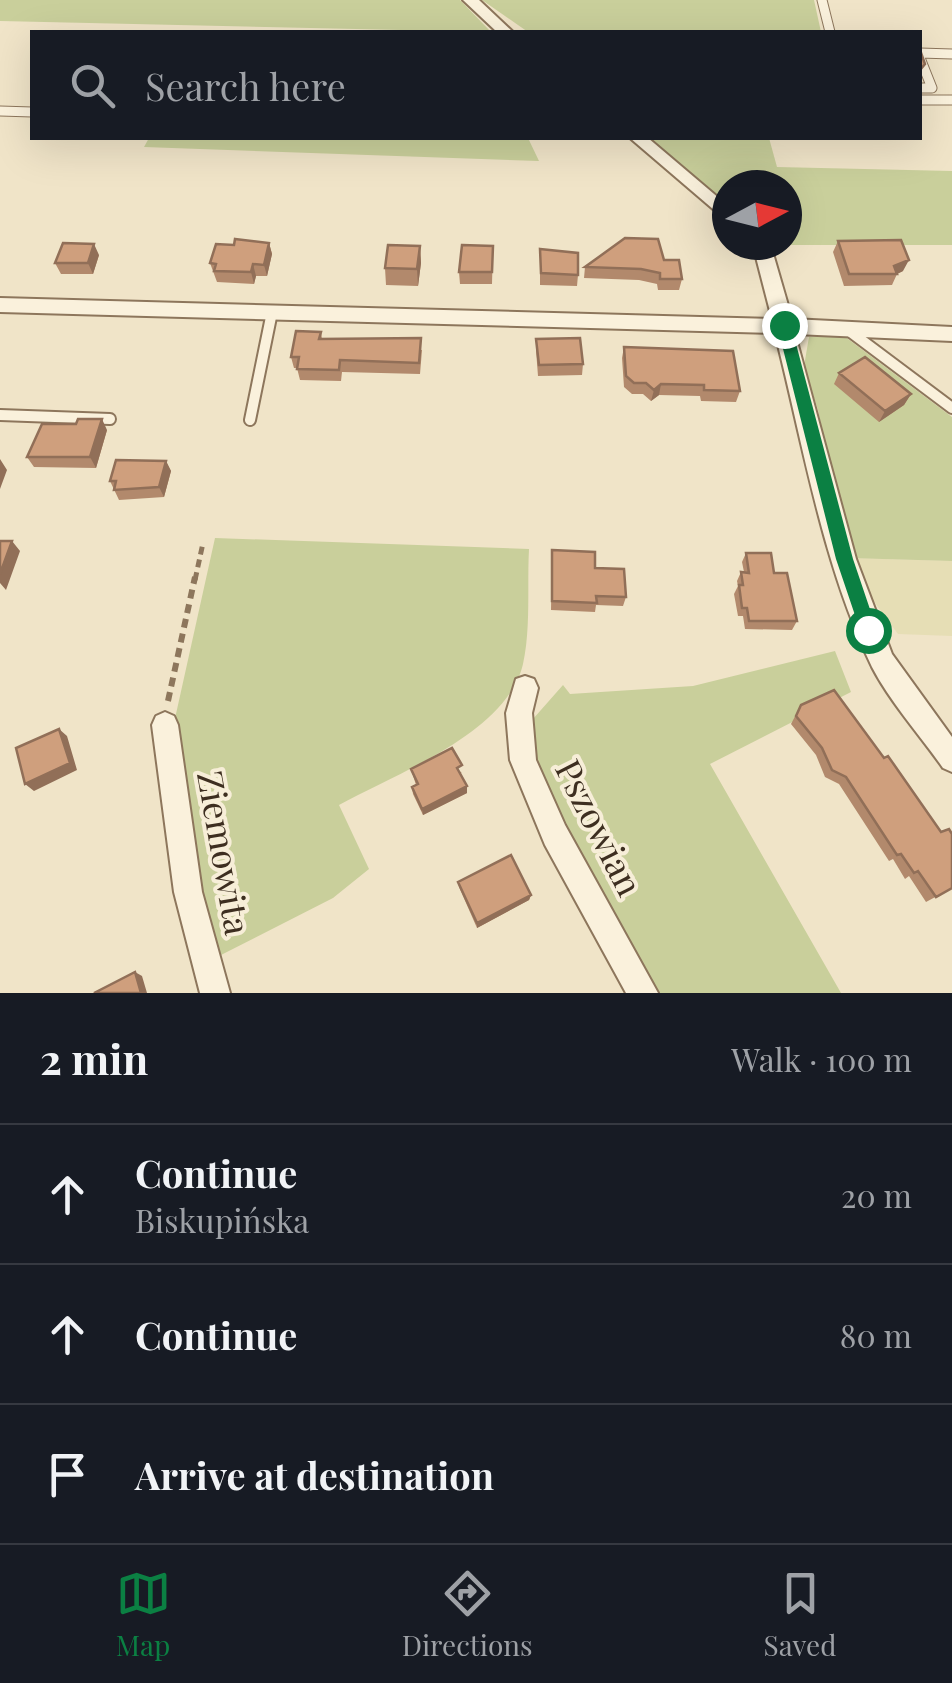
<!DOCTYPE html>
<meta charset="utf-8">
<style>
body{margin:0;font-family:"Playfair Display",serif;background:#20242c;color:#f1f3f6}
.compass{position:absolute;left:712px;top:170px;width:90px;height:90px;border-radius:50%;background:#171b24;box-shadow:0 10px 40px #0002;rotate:83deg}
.stop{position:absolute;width:30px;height:30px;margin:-22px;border:8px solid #0b8043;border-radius:50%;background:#fff}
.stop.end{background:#0b8043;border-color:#fff;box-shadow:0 2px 10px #0008}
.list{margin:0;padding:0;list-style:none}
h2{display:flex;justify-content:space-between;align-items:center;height:130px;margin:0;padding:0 40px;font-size:42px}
h2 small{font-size:32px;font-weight:400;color:#9ea1a6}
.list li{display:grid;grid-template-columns:65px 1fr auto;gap:30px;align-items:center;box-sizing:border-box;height:140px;padding:0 40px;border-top:2px solid #363941}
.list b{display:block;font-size:38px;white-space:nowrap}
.list p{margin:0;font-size:32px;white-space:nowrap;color:#9ea1a6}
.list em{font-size:32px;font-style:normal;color:#9ea1a6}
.icon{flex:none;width:55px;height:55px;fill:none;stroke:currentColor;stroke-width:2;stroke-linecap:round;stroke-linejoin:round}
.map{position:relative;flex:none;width:952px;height:993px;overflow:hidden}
.search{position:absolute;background:#171b24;box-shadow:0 10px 40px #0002;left:30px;right:30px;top:30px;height:110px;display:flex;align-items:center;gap:25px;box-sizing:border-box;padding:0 35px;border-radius:0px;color:#9ea1a6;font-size:38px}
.sheet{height:550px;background:#171b24}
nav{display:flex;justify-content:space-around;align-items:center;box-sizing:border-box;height:140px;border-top:2px solid #363941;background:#171b24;font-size:28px;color:#9ea1a6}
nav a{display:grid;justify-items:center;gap:5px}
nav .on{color:#0b8043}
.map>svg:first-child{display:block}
</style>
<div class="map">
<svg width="952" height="993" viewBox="0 0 952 993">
<rect width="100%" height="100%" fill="#f0e4c8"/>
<path fill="#e6deb5" d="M848,558L952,561V636L898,634L856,577Z"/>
<path fill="#c9cf9b" d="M0,0H460L491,32L0,21Z
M482,0H814L821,32H528Z
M149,138H528L539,161L144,147Z
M649,138H769L777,167L952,171V245H769H787V185H727V206Z
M844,336L952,417V561L848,558L818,410L804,366L809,337Z
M215,538L529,549C527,585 531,628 523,664C507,733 397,773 339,805L369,869L333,898L221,955L191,865L172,732Z
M835,651L851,692L710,764L841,993H656L563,823L535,761L533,719L563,685L570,694L693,686Z"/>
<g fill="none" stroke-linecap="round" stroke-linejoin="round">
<g stroke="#8d765c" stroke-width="11">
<path id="lane-far1" d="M822,0L830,32
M920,53L952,54
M920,58L932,88H920
M920,100H952
M0,111L32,112"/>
</g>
<g stroke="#8d765c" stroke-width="14">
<path id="lane" d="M848,330L952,408
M0,415L110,419
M250,420L271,317"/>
</g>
<g stroke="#8d765c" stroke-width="4">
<path id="street" d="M463,0H479L513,32H497Z
M630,138H648L727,205V221Z
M746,245H766L772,250L792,319L952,327V341L795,334L856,559L892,654L952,737V772L943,768C920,735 890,702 872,667C822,564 803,443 775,333L0,312V298L772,319L756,257Z
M525,676L534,679L538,688L532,713L536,760L565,825L658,993H626L545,845L510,760L506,713L516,679Z
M165,712L174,716L178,725L202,892L230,993H200L174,892L152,725L156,716Z"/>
</g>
<path stroke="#8d765c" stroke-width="5" stroke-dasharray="8 5" stroke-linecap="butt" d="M195,580L203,543"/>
<path stroke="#8d765c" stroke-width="6" stroke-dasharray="9 6" stroke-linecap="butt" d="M168,701L195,577"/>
<use href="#lane-far1" stroke="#faf1dc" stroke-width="9"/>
<use href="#lane" stroke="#faf1dc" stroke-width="10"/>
<use href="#street" fill="#faf1dc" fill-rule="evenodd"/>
</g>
<path fill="#b2896c" d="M838,241L903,271L897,274L892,285L844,286L833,252Z
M269,243L272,254L267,276H256L254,284L217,282L210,263L234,245Z
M420,246L421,263L418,286L386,285L385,268Z
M493,246L492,284H460L459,272Z
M540,249L578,275L577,286L540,285Z
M99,255L93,274H61L55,263Z
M664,260L682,279L679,290H658L657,284L639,280L584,278L585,267Z
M321,332L322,339L422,350L420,374L342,372L341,381L300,380L297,368H294L291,357Z
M536,339L583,364L582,375L538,376L536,350Z
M624,347L740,391L736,402L701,401L700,396L659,395L651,401L643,394H632L624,387L622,358Z
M839,373L911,394L904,405L879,422L834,384Z
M107,430L96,468L34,467L27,457Z
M166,461L171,471L164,497L119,500L110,481Z
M552,550L595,568L626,597L623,606L596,605L595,612L551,610Z
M746,553L797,621L792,630L745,629L743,616H738L734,594L738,586L737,581L741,572H744L742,562Z
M801,705L952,888L926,902L909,876L905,879L893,859L889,861L839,784L825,777L816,755L791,724Z
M411,769L462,772L460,773L467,786V793L423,815L413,794L412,787L416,785Z
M458,882L531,895L529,900L477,928L459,887Z"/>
<path fill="#916f58" d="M269,243L272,254L267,276L264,265Z
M94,244L99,255L93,274L88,263Z
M420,246L421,263L418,286L417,269Z
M909,260L903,271L897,274L894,266Z
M253,264L256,276L254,284L251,272Z
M661,384L659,395L651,401L654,390Z
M911,394L904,405L879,422L885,411Z
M102,419L107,430L96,468L90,457Z
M0,459L7,470L0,489Z
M166,461L171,471L164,497L159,487Z
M12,541L20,551L6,590L0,583V574Z
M59,729L67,736L77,770L34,791L25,784Z
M467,786V793L423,815L422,809Z
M531,895L529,900L477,928V923Z
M135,972L142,976L147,993H141Z"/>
<path fill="#cf9f7d" stroke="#916f58" stroke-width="2.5" d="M920,50L925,64L920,70Z
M625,238L658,239L664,260H679L682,279H660V273L641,269L585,267Z
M235,239L269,243L264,265L253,264L251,272L214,271L216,264L210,263L216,244L234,245Z
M901,240L909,260L894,266L897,274H849L838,241Z
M63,243L94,244L88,263H55Z
M388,245L420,246L417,269L385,268Z
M462,245L493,246L492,272H459Z
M540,249L578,253V275L541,273Z
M296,331L321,332L319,339L421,338L419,363L340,360L339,370L297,369L299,357H291Z
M580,338L583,364L539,365L536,339Z
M624,347L733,351L740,391L704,390V385L661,384L654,390L646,383H634L626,376Z
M865,357L911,394L885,411L839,373Z
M78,419H102L90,457H27L42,424H76Z
M116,460L166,461L159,487L114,490L116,481H110Z
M0,541H12L0,574Z
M552,550L595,552V568L624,569L626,597L596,596L597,603L552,601Z
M746,553H771L774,573H787L797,621H749L747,608H742L739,585H743L741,572L749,573Z
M834,690L884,758L888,756L941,832L949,829L952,834V888L936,897L918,871L914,873L901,854L897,855L846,777L832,770L822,748L796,716L801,705Z
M59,729L70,763L25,784L16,748Z
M452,748L462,765L457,768L467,786L422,809L412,787L418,784L411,769Z
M511,855L531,895L477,923L458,882Z
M135,972L141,993H94Z"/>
<path fill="#0b8043" d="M784,320L791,325L853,559L877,630L868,638L860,630L836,559L777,325Z"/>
<g text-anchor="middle" stroke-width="8" stroke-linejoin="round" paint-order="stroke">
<g font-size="35" fill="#3d2e20" stroke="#f7eed8">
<text transform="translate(598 828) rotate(63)" y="12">Pszowian</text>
<text transform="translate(223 853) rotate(80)" y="12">Ziemowita</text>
</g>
</g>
</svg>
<svg class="compass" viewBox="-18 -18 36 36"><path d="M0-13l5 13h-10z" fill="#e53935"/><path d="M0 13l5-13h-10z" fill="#9ea1a6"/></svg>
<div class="stop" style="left:868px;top:630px"></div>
<div class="stop end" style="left:784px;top:325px"></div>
<div class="search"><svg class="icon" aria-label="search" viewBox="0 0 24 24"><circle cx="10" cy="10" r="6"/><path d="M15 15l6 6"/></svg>Search here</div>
</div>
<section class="sheet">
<h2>2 min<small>Walk · 100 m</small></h2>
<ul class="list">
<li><svg class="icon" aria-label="ahead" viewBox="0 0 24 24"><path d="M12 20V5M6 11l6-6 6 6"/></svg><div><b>Continue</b><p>Biskupińska</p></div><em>20 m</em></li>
<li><svg class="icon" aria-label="ahead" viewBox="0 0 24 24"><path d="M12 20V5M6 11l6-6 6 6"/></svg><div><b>Continue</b></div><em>80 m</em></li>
<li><svg class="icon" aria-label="arrive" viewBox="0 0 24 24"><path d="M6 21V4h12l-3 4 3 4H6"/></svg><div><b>Arrive at destination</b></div></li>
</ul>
</section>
<nav>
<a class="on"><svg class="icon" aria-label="map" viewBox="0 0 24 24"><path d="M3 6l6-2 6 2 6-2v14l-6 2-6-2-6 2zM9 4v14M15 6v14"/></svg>Map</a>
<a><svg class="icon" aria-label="directions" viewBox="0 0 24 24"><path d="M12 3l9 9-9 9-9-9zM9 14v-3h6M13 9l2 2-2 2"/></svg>Directions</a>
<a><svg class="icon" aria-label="saved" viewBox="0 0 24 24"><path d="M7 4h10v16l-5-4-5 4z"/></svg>Saved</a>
</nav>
